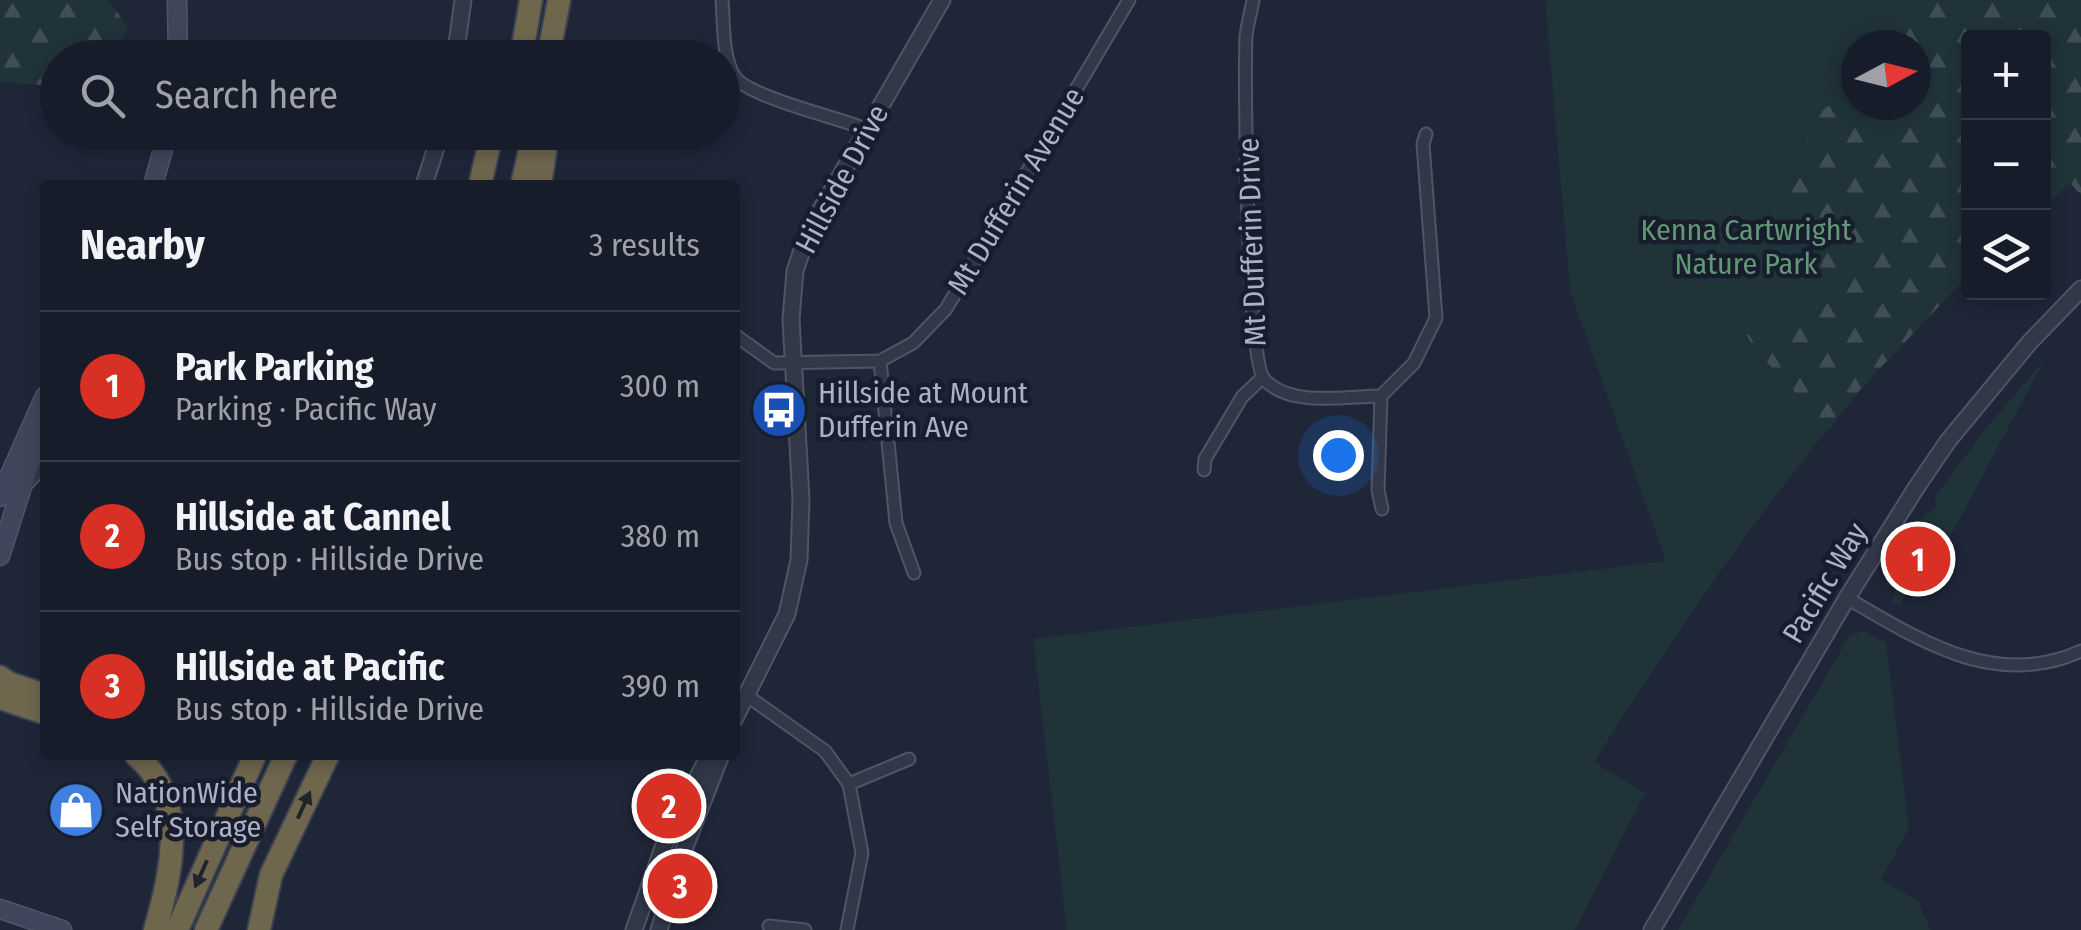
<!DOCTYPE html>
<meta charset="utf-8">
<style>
body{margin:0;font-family:"Fira Sans Condensed",sans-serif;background:#1f2532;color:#f1f3f6}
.controls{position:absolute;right:30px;top:30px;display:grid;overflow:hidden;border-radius:10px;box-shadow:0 5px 15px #0003}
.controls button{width:90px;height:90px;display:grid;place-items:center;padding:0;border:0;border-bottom:2px solid #353a47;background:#161c2a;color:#f1f3f6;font:50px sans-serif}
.compass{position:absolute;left:1841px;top:30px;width:90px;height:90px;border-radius:50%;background:#161c2a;box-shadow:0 5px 15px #0003;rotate:83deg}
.you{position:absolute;left:1338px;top:455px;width:35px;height:35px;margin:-25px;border:8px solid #fff;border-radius:50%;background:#1a73e8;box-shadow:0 0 0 15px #1a73e833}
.badge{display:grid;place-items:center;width:65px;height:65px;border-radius:50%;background:#d93025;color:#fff;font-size:32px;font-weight:700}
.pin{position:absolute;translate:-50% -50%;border:5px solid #fff;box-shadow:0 2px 10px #0006}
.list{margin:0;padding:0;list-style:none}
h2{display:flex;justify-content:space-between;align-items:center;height:130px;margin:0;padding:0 40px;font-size:42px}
h2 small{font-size:32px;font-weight:400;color:#9ea1a8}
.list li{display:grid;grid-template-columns:65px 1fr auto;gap:30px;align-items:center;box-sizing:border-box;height:150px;padding:0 40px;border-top:2px solid #353a47}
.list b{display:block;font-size:38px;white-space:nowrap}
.list p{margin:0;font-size:32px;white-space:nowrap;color:#9ea1a8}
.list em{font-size:32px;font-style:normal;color:#9ea1a8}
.icon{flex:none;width:55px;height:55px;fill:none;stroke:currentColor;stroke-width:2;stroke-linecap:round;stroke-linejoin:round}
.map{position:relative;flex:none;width:2081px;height:930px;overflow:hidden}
.search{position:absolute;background:#161c2a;box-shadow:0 5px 15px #0003;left:40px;top:40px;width:700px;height:110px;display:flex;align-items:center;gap:25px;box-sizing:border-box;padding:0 35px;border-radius:55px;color:#9ea1a8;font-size:38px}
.panel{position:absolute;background:#161c2a;box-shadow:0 5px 15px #0003;left:40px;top:180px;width:700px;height:580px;border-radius:10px}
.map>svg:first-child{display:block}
</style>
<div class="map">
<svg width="2081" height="930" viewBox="0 0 2081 930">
<defs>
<pattern id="forest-firs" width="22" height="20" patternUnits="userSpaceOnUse" patternTransform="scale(2.5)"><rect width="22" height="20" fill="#203339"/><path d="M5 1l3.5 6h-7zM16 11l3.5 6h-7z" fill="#3e4e54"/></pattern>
</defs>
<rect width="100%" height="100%" fill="#1e2638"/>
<path fill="#203339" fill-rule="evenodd" d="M1545,0H2081V195L2070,183L2044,207V38H1968V276C1820,419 1703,590 1594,762L1645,793L1575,930H1067L1033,639L1666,561L1570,291ZM1856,45H1916V105H1856Z
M2045,359L1916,600L1908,591L1899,606L1891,601L1900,584L1884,586L1923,517L1938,505L1934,498L1987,427Z
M1864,631L1886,643L1909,828L1881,880L1917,900L1931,930H1678L1850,635Z"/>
<path fill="url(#forest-firs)" d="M0,0H109L128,28L111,57L58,58L57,86L0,82Z
M1899,0H2081V195L2070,183L2044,207V38H1968V276L1861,388L1829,429L1752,346L1747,335L1802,307L1823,261L1785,198L1807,147L1809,118L1845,96L1851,64L1856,63V105H1916V45H1896Z"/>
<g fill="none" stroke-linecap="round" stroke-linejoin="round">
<g stroke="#4f5566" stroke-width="15">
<path id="minor" d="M722,0C724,23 722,58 735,77C749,97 839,118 866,129
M1253,0C1251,12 1247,25 1246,37C1244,79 1247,360 1264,379C1290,408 1346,396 1381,396L1414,363L1436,318L1423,144L1426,134
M735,335L774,363L880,361L913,343L946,309L1129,0
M880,361L896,523L914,573
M1381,396L1378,490L1382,509
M1204,470L1205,459L1242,397L1262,378
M1847,598C1919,640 1995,690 2081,651
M746,695L825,751L849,784L862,853L847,930
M849,784L909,759
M769,926L805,930"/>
</g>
<g stroke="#4f5566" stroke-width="19">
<path id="tertiary" d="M455,58L463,0
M424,185L441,132
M25,483L45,462
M735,718L787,614L799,560L801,499L791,319L795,271L808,232L942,0
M634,930L664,845L709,755
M659,930L683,852L721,755
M1652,930L1847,598L1916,488L1948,441L2029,343L2081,289"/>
</g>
<g stroke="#4f5566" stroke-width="21">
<path id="secondary" d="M177,0L178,58
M153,185L168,132
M0,497L45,396
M0,556L29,465L45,440
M0,909L62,930"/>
</g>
<g stroke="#3c4252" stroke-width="26">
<path id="motorway" d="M521,58L531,0
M548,58L559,0
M480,185L492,132
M522,185L534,132
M540,185L548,132
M0,677L8,683L45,695
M0,698L45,713
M136,755C189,800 172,872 155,930
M177,930L255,755
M206,930L286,755
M259,930L271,875L328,755"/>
</g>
<use href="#minor" stroke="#323848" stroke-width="11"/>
<use href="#tertiary" stroke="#323848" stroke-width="15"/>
<use href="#secondary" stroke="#3f465b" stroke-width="18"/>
<use href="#motorway" stroke="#6f664e" stroke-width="22"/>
</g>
<defs><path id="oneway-solid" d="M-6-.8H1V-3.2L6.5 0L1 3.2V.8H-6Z" transform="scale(2.5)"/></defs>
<g fill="#20242f">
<use href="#oneway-solid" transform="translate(304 805) rotate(-65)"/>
<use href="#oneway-solid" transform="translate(201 874) rotate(114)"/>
</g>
<defs>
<g id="bus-disc" transform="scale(2.875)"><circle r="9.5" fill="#1a4fb4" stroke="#171d2c"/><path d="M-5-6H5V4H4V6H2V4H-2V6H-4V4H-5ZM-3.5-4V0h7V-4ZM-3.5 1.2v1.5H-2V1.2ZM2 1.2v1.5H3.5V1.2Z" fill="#fff"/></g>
<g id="shop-disc" transform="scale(2.875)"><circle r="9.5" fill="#3f7fe0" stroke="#171d2c"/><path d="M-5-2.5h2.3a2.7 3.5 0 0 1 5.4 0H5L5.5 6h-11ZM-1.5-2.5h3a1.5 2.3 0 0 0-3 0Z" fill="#fff"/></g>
</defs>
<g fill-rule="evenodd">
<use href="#bus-disc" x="779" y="410"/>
<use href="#shop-disc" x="76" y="810"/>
</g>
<g text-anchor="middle" stroke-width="9" stroke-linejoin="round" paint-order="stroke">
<g font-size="30" fill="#abb2c5" stroke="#171d2c">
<text transform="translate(842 179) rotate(-62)" y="10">Hillside Drive</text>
<text transform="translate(1016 191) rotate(-59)" y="10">Mt Dufferin Avenue</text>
<text transform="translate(1252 242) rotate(-92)" y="10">Mt Dufferin Drive</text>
<text transform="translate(1825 583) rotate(-59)" y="10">Pacific Way</text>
</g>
<g font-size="30" fill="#629775" stroke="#171d2c">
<text x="1746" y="240">Kenna Cartwright<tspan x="1746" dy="34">Nature Park</tspan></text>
</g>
<g font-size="30" fill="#abb2c5" stroke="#171d2c" text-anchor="start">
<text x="818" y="403">Hillside at Mount<tspan x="818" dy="34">Dufferin Ave</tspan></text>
<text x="115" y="803">NationWide<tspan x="115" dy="34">Self Storage</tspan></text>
</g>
</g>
</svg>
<div class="controls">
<button>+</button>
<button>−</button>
<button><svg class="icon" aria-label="layers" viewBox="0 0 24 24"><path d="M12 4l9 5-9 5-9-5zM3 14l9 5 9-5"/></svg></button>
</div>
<svg class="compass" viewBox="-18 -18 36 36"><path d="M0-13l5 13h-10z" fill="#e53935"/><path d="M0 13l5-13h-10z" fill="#9ea1a8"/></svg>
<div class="you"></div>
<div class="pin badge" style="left:1918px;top:559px">1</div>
<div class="pin badge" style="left:669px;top:806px">2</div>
<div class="pin badge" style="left:680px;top:886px">3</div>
<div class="search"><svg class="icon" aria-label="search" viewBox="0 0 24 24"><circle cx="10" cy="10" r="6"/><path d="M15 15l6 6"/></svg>Search here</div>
<section class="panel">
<h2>Nearby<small>3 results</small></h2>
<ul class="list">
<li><span class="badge">1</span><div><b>Park Parking</b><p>Parking · Pacific Way</p></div><em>300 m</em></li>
<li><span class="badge">2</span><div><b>Hillside at Cannel</b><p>Bus stop · Hillside Drive</p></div><em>380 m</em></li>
<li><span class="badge">3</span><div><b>Hillside at Pacific</b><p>Bus stop · Hillside Drive</p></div><em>390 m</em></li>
</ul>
</section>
</div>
